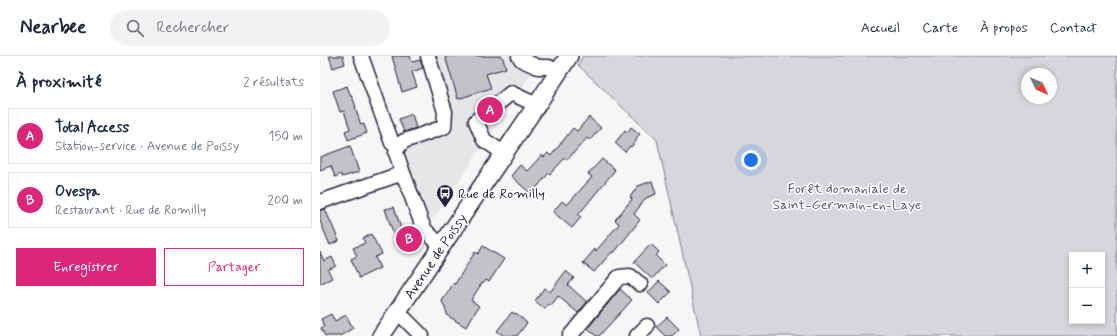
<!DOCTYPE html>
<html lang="fr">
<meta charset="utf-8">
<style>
body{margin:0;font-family:Mynerve,sans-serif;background:#f2f2f3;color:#1f2937}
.controls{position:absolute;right:12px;bottom:12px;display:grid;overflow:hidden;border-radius:0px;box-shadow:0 2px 6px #0003}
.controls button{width:36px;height:36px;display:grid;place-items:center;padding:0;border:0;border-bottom:1px solid #e0e1e3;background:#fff;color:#1f2937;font:20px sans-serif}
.compass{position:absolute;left:701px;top:12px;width:36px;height:36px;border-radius:50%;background:#fff;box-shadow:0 2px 6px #0003;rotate:134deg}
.you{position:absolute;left:431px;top:104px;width:14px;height:14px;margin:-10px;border:3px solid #fff;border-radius:50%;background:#1a73e8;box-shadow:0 0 0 6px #1a73e833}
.badge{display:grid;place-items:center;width:26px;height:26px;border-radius:50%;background:#db2777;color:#fff;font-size:13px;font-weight:700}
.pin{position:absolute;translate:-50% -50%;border:2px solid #fff;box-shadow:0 1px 4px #0006}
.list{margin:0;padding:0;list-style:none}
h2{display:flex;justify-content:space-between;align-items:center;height:52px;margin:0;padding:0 16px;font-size:17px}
h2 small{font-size:13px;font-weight:400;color:#747a83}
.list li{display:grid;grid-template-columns:26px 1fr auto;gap:12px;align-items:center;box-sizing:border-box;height:56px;margin:0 8px 8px;padding:0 8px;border:1px solid #e0e1e3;border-radius:0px}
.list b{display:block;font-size:15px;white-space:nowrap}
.list p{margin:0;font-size:13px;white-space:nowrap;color:#747a83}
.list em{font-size:13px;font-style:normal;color:#747a83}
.actions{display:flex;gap:8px;padding:12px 16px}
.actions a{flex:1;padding:9px 0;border:1px solid #db2777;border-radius:0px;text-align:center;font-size:14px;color:#db2777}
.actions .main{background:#db2777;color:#fff}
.icon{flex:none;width:22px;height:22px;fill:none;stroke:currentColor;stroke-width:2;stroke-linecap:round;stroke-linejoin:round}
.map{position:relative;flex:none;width:797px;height:280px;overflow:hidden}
header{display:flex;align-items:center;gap:24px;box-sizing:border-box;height:56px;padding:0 20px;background:#fff;border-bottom:1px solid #e0e1e3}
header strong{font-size:19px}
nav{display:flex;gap:22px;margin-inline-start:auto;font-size:14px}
.search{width:280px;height:36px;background:#f2f2f3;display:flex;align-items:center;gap:10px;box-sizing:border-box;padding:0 14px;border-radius:22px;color:#747a83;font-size:15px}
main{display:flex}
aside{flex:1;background:#fff}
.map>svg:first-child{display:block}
</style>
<header>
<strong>Nearbee</strong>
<div class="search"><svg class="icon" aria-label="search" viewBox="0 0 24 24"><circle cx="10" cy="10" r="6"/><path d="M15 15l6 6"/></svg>Rechercher</div>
<nav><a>Accueil</a><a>Carte</a><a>À propos</a><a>Contact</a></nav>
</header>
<main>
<aside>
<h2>À proximité<small>2 résultats</small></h2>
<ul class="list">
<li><span class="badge">A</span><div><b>Total Access</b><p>Station-service · Avenue de Poissy</p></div><em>150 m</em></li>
<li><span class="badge">B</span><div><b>Ovespa</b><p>Restaurant · Rue de Romilly</p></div><em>200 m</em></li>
</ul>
<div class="actions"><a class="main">Enregistrer</a><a>Partager</a></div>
</aside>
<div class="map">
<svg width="797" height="280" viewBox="0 0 797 280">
<rect width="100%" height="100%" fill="#f6f6f7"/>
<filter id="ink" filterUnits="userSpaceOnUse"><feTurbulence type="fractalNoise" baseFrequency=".025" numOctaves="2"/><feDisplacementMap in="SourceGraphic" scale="8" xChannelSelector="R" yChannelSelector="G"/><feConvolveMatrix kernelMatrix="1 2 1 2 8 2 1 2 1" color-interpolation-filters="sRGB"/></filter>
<g filter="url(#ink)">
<path fill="#e6e6e9" d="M113,0H223L114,162L106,165L83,102L90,90L122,80L129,73L132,63Z"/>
<path fill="#d7d7db" stroke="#7c7c8b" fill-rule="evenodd" d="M263,0H797V280H381L337,84L258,9ZM707,18H731V42H707ZM752,199H782V265H752Z"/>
<path fill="#c2c2c9" stroke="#22223b" d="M9,0H23L25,8L13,12Z
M72,0H90L92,6L100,4L103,12L92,16L97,31L82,36Z
M125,0H182L186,12L166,18L171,32L138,43Z
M27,30L31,41L32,40L36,51H35L41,69L44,68L47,77L28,84L25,75L30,73L24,55L20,56L13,35Z
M92,58L96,72L84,76L79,63Z
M269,61L281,72L270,84L267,82L247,104L245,102L230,118L229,117L211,138L191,120L200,109L207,115L222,99L224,101L228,97L231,100L253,72L257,75Z
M311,71L320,78L316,82L317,84L311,91L310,90L305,96L295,87L305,74L308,76Z
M30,90L39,116L22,121L21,118L15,121L11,110L0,114V101Z
M282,103L295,114L258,159L261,161L252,172L233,156L242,145L247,149L272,121L268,118Z
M332,125L336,138L326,142L314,158L320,164L294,197L292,196L274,216L263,207L275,193L276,195L299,168L295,164L312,143L310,141L318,130Z
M74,151L82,175L92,171L93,174H95L100,191L89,195L85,185L77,188L65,153Z
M5,153L19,185L10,189L0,165V154Z
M51,178L62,198L55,201L60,212L39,222L31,203L37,200L33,192L45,187L43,182Z
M331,188L339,196L336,200L345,209L332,223L314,206Z
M163,190L184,203L169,226L166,224L163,228L162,227L151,244L159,250L146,271L128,260L122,245L134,227L135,228L155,196L158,198Z
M0,196L4,205L12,201L16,210L8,214L12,222L0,228Z
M246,215L254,222L248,229L267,246L258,257L238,240L231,250L229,248L225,253L215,245L224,232L230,236Z
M339,225L351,236L339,248L328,237Z
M300,233L312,244L279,280H276L268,272Z
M192,256L195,258L196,257L207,267L197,280H184L177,275Z
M11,258L15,265L26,259L33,272L20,280H5L1,272L4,270L1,263Z
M347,261L359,273L352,280H345L336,271Z"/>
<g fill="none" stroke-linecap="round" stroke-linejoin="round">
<g stroke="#22223b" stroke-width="17">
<path id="minor" d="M41,0L72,87L78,91
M108,0L125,56L124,71L84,85L78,91L76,97L83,117L102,168L105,174L115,184
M199,0L202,4L218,11H229L238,16
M176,92L164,84L156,65L191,37L208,45L216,50
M0,146L83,117
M78,256L102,280
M250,280L299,221L310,220L320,228
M317,280L327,270"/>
</g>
<g stroke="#22223b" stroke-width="20">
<path id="major" d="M61,280L216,50L249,0"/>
</g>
<use href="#minor" stroke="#fff" stroke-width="14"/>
<use href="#major" stroke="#fff" stroke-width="17"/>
</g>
</g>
<defs>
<g id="bus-pin" transform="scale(0.9)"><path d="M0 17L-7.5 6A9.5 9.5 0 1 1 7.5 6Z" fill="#22223b" stroke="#fff"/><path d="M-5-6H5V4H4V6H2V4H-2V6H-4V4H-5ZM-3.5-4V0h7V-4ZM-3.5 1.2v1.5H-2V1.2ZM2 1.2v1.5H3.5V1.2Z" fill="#fff"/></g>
</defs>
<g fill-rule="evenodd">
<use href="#bus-pin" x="125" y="137"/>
</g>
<g text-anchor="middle" stroke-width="3" stroke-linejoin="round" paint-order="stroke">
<g font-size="14" fill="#58586b" stroke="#fff">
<text x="527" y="137">Forêt domaniale de<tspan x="527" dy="16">Saint-Germain-en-Laye</tspan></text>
</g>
<g font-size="14" fill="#22223b" stroke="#fff" text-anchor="start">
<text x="138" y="142">Rue de Romilly</text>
</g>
<g font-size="14" fill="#22223b" stroke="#fff">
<text transform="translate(115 200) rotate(-56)" y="5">Avenue de Poissy</text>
</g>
</g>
</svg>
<div class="controls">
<button>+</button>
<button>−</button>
</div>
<svg class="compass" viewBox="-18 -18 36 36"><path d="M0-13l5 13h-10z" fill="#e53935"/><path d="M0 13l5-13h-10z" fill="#747a83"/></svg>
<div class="you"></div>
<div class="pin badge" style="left:170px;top:54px">A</div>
<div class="pin badge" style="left:89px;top:183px">B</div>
</div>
</main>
